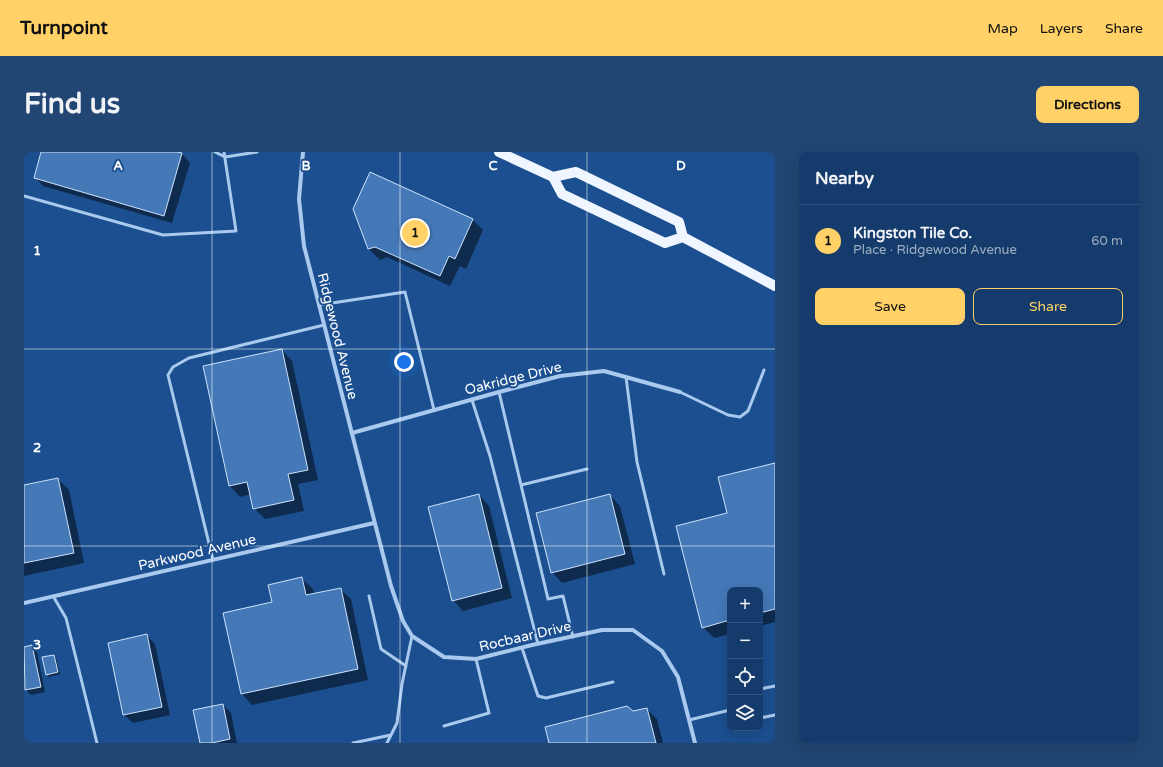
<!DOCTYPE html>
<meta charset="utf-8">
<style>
body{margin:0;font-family:"Varela Round",sans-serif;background:#214673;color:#f1f3f6}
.controls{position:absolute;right:12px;bottom:12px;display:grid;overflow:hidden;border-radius:8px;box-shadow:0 4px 16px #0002}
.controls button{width:36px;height:36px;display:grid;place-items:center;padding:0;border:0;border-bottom:1px solid #33557e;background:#143b6b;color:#f1f3f6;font:20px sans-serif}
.you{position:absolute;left:380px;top:210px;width:14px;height:14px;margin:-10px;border:3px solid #fff;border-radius:50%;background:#1a73e8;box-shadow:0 0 0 6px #1a73e833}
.badge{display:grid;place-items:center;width:26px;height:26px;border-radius:50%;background:#ffd166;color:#111;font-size:13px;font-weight:700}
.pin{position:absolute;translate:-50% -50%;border:2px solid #fff;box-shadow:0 1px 4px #0006}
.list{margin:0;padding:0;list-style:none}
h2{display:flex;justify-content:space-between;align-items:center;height:52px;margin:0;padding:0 16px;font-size:17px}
h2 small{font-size:13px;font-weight:400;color:#9dadc1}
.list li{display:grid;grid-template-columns:26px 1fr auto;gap:12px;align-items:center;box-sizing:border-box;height:72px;padding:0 16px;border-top:1px solid #33557e}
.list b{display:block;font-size:15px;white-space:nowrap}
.list p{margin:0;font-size:13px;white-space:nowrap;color:#9dadc1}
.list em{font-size:13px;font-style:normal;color:#9dadc1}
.actions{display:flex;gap:8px;padding:12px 16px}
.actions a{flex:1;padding:9px 0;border:1px solid #ffd166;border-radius:8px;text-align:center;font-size:14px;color:#ffd166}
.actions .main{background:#ffd166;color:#111}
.icon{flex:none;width:22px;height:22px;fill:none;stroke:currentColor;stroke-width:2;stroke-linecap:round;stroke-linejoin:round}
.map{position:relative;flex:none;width:751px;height:591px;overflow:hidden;border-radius:8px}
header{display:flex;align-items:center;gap:24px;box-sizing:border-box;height:56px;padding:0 20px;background:#ffd166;color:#111}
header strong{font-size:19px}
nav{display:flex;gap:22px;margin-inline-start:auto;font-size:14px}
.intro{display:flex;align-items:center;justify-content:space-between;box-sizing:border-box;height:96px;padding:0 24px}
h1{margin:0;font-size:28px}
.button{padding:10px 18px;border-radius:8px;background:#ffd166;color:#111;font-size:14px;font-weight:700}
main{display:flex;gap:24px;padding:0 24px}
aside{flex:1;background:#143b6b;border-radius:8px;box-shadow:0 4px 16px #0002}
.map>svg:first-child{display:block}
</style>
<header>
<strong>Turnpoint</strong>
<nav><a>Map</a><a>Layers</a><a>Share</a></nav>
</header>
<div class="intro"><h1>Find us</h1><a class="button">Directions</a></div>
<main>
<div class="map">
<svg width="751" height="591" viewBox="0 0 751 591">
<rect width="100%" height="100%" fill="#1b4f8f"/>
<path fill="#0007" d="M18,0H149L158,2L166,11L148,71L19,34L11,25Z
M346,21L449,68L459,78L442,117L436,114L426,134L363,105L356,108L345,97L330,57Z
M258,198L268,209L294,328L274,332L280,359L241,367L230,356L227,342L216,345L206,334L180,215Z
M751,312V470L736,474V438H706V482L690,486L679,475L704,362Z
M34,327L45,338L60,411L0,424V334Z
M455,343L465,354L488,446L439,459L429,448Z
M586,343L596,354L611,412L538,431L528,420Z
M278,427L289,437L290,442L316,437L327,447L344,528L228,553L218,542L201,461L249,451Z
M123,484L131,492L146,563L109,571L100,563Z
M7,494L13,500L21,540L7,543L2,538L0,530V496Z
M30,504L32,506L36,522L25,525L23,522Z
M199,553L207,561L213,591H177Z
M623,557L633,567L639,591H526L609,560Z"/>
<path fill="#4478b7" stroke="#cfe3fa" d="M17,0H153L158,1L140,64L10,26Z
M346,20L449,67L431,107L425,104L416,124L351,95L344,97L329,57Z
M258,197L284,318L264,322L270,348L229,357L223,330L205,334L179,214Z
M751,311V457L736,461V438H706V468L678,476L652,374L703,361L694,325Z
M34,326L50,401L0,411V333Z
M455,342L478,436L428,449L404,355Z
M586,342L601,402L527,421L512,361Z
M278,425L282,443L317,436L334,517L217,542L199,461L248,450L244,433Z
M123,482L138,555L99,563L84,491Z
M8,493L17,535L1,538L0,495Z
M30,503L34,520L22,523L18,505Z
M199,552L206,587L188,591H176L169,558Z
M603,554L609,559L623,556L632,591H525L521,575Z"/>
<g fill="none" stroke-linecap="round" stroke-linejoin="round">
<path stroke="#a9c9ee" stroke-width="3" d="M191,0L201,5L233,0
M0,44L139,83L212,79L200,0
M295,153L381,140L410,258
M602,225L613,310L640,422
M475,240L524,447L539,444L549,485
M656,240L704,263L716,265L724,259L740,218
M448,248L466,304L514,492
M497,333L563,317
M189,408L144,223L149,215L165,206L300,173
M29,444L42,466L73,591
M345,444L357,497L382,514
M498,496L514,544L522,546L589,530
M736,537L751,534
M736,566L751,563
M665,568L706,558
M420,574L465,561L452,507
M329,591L367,583
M363,591L373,571L378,532L388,484"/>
<path stroke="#a9c9ee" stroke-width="4" d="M279,0L275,47L280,94L367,434L379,469L388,484L420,505L452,507L508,493L578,478H609L638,499L654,525L671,591
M328,281L475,240L536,224L580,219L656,240
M0,451L350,371"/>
<path stroke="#f0f6ff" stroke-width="10" d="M475,0L529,25L538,42L641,91L659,85L751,134
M529,25L552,20L655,70L659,85"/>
</g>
<path fill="none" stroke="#fff" stroke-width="1" stroke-opacity="0.55" d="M188,0V591M376,0V591M563,0V591M0,197H751M0,394H751"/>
<g text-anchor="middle" stroke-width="4" stroke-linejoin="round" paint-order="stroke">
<g font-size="14" fill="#fff" stroke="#1b4f8f">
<text transform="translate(314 184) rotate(76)" y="5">Ridgewood Avenue</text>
<text transform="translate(489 226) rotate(-14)" y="5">Oakridge Drive</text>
<text transform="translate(173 400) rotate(-13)" y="5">Parkwood Avenue</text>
<text transform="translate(501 484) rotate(-13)" y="5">Rocbaar Drive</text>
</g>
</g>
<g font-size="13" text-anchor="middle" font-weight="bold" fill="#fff" stroke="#1b4f8f" stroke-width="4" stroke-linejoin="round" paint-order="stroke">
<text x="94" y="18">A</text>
<text x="282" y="18">B</text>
<text x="469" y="18">C</text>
<text x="657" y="18">D</text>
<text x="13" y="103">1</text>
<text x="13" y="300">2</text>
<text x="13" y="497">3</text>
</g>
</svg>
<div class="controls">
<button>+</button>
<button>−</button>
<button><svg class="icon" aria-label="locate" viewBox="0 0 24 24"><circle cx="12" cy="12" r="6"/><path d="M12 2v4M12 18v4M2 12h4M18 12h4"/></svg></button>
<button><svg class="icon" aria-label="layers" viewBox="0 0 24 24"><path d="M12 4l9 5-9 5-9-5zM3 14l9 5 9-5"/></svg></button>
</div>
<div class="you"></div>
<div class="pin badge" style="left:391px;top:81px">1</div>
</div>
<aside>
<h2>Nearby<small></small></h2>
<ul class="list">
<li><span class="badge">1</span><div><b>Kingston Tile Co.</b><p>Place · Ridgewood Avenue</p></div><em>60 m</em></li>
</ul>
<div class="actions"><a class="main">Save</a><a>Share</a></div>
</aside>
</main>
